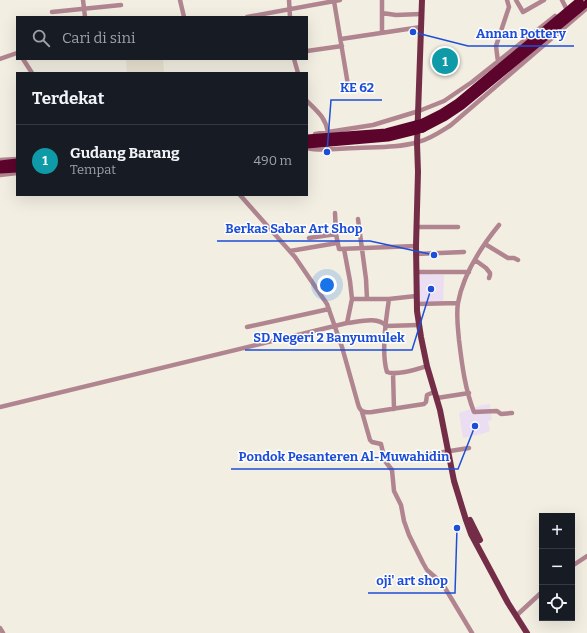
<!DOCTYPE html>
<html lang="id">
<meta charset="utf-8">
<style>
body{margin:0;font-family:Bitter,serif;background:#242831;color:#f1f3f6}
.controls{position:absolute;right:12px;bottom:12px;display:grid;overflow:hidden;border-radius:0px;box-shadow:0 4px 16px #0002}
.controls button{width:36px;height:36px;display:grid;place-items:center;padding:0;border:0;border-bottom:1px solid #363941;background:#171b24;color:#f1f3f6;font:20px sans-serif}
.you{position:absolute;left:327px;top:285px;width:14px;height:14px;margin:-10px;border:3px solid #fff;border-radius:50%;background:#1a73e8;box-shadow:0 0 0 6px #1a73e833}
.badge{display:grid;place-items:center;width:26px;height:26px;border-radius:50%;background:#0f766e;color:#fff;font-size:13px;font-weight:700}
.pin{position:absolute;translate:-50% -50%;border:2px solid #fff;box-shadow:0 1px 4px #0006}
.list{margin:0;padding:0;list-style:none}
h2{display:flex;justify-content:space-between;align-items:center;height:52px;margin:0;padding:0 16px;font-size:17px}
h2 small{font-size:13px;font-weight:400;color:#9ea1a6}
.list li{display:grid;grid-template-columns:26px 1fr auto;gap:12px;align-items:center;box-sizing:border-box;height:72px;padding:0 16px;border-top:1px solid #363941}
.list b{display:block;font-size:15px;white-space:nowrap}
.list p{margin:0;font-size:13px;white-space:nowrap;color:#9ea1a6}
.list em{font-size:13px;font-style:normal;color:#9ea1a6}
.icon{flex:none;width:22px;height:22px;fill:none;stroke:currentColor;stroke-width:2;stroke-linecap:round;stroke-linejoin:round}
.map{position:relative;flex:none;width:587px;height:633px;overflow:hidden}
.search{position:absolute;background:#171b24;box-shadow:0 4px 16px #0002;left:16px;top:16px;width:292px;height:44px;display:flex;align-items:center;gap:10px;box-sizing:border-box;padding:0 14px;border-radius:0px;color:#9ea1a6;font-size:15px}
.panel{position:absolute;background:#171b24;box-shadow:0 4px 16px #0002;left:16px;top:72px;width:292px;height:124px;border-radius:0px}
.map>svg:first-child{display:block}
</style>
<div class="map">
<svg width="587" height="633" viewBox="0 0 587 633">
<rect width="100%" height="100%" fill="#f2eee2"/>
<path fill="#e8e2d0" d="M126,59H163L164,73H127Z"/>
<path fill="#ecdef2" d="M419,274L444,275L443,304H419Z
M490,404L492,420L488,421L490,431L482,434L463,438L459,413L482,405Z"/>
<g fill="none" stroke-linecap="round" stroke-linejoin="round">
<path stroke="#b08590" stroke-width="4.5" d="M83,0L85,17
M180,0L184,17
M289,0L290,17
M382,0V32
M516,0L523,12L544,0
M562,0L566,8
M334,1L348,85
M52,12L121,5
M382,13L396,15L421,14
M247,17L340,0
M341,39L421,27
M307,51L342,46
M0,59L17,53
M23,59L32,73
M294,59L298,73
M498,62L496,46L509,7L507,0
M307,101C318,112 325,117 328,132
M315,134L373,125L419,111L444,101L472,82L555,16
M307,148C322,152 341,148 356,148C377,147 398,148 418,142C430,139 440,132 451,125L587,8
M0,160L17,159
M0,175L17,173
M240,195L295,257L327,304L342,347L358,404C360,412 364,413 372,412L424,404L426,402L427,395L434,392
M335,213L336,234L339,249L416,246
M358,219L366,279L367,299
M499,225C481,247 463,275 458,303C456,315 458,328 459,340C462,365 465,389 474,412L497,411L501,414L512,413
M416,227H458
M309,238L336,234
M485,244L508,258H514L518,260
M344,249L350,281L352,299L347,323
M290,251L337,243
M416,254L464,252
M475,260L486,268L490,273V275L489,278
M416,272H469
M352,299H389L416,296
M389,299C386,319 381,353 387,372C397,376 417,369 427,366
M417,304L458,303
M247,327L329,309
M393,373L394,409
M437,398L469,393
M0,407L347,323C358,322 378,316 386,326L419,325
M362,412L370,440L372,442L381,444L385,461L392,470L394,491L401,505L404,521L409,535L423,563L427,570L442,583L472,633
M412,457L469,448
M572,566L587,556
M517,615L542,592
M0,628L3,633"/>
<path stroke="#742d46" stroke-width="6" d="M422,0L417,143L418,172L416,246L417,311L421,337L427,366L440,410L454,481L466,520L471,534L508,603L527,633
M470,520L480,540"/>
<path stroke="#5d042c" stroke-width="7" d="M423,122L441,113L458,102L580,0
M423,129L444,118L462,106L587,3
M307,138L386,132L416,124
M307,145L388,138L416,131
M0,164L17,162
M0,170L17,169"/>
<path stroke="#5d042c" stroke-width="7" d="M416,124L423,122
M416,131L423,129"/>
</g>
<path fill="none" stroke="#1d4ed8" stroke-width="1.5" d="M413 32L468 46H574M327 152L331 100H382M434 255L370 241H217M431 289L412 350H245M475 426L458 469H231M457 528L455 593H368"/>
<g fill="#1d4ed8" stroke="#fff" stroke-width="1.5">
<circle cx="413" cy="32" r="4"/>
<circle cx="327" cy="152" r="4"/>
<circle cx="434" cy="255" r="4"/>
<circle cx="431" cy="289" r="4"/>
<circle cx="475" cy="426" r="4"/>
<circle cx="457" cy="528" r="4"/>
</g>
<g font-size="13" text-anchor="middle" font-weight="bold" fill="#1d4ed8" stroke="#fff" stroke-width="3" stroke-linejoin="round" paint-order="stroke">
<text x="521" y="38">Annan Pottery</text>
<text x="357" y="92">KE 62</text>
<text x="294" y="233">Berkas Sabar Art Shop</text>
<text x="329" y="342">SD Negeri 2 Banyumulek</text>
<text x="344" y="461">Pondok Pesanteren Al-Muwahidin</text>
<text x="412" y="585">oji' art shop</text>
</g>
</svg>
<div class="controls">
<button>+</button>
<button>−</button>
<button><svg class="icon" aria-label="locate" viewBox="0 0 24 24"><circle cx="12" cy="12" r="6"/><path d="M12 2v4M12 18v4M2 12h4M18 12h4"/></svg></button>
</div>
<div class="you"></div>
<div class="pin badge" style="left:445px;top:61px;background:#0f9aa8">1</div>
<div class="search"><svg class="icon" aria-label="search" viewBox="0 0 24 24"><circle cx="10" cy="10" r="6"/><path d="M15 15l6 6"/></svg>Cari di sini</div>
<section class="panel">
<h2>Terdekat<small></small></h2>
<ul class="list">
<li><span class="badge" style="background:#0f9aa8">1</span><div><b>Gudang Barang</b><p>Tempat</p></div><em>490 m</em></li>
</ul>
</section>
</div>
